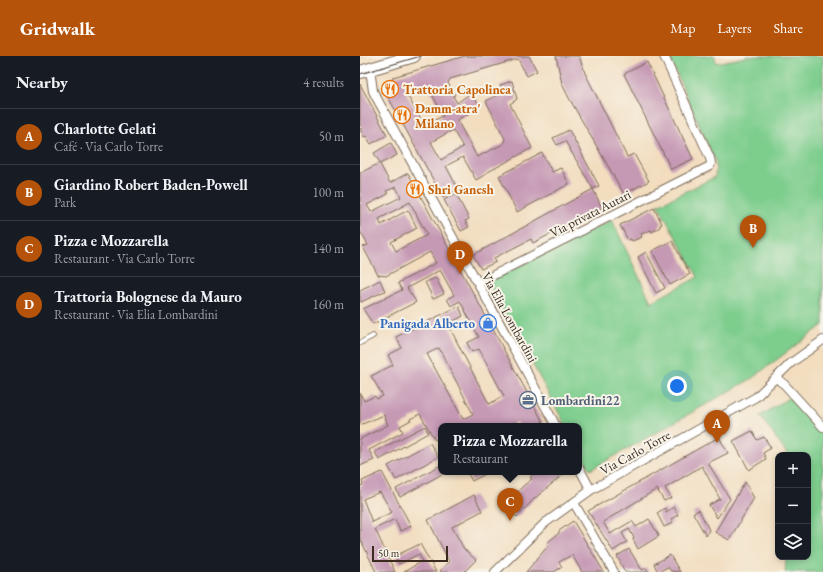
<!DOCTYPE html>
<meta charset="utf-8">
<style>
body{margin:0;font-family:"EB Garamond",serif;background:#242831;color:#f1f3f6}
.controls{position:absolute;right:12px;bottom:12px;display:grid;overflow:hidden;border-radius:8px;box-shadow:0 2px 6px #0003}
.controls button{width:36px;height:36px;display:grid;place-items:center;padding:0;border:0;border-bottom:1px solid #363941;background:#171b24;color:#f1f3f6;font:20px sans-serif}
.scale{position:absolute;left:12px;bottom:10px;width:76px;box-sizing:border-box;padding-left:4px;border:2px solid #3b2a1e;border-top:0;font-size:11px;line-height:14px;white-space:nowrap;color:#3b2a1e;-webkit-text-stroke:3px #f7f3e8;paint-order:stroke}
.you{position:absolute;left:317px;top:330px;width:14px;height:14px;margin:-10px;border:3px solid #fff;border-radius:50%;background:#1a73e8;box-shadow:0 0 0 6px #1a73e833}
.badge{display:grid;place-items:center;width:26px;height:26px;border-radius:50%;background:#b45309;color:#fff;font-size:13px;font-weight:700}
.pin{position:absolute;translate:-50% -33px;filter:drop-shadow(0 1px 2px #0008)}
.pin::after{content:'';position:absolute;top:21px;width:14px;height:12px;background:inherit;clip-path:polygon(0 0,100% 0,50% 100%)}
.popup{position:absolute;left:78px;top:367px;width:144px;height:52px;box-sizing:border-box;display:grid;place-content:center;border-radius:8px;background:#171b24;filter:drop-shadow(0 1px 3px #0005);font-size:13px;white-space:nowrap;color:#9ea1a6}
.popup b{font-size:15px;color:#f1f3f6}
.popup::after{content:'';position:absolute;left:50%;top:100%;margin-left:-8px;border:8px solid transparent;border-top-color:#171b24}
.list{margin:0;padding:0;list-style:none}
h2{display:flex;justify-content:space-between;align-items:center;height:52px;margin:0;padding:0 16px;font-size:17px}
h2 small{font-size:13px;font-weight:400;color:#9ea1a6}
.list li{display:grid;grid-template-columns:26px 1fr auto;gap:12px;align-items:center;box-sizing:border-box;height:56px;padding:0 16px;border-top:1px solid #363941}
.list b{display:block;font-size:15px;white-space:nowrap}
.list p{margin:0;font-size:13px;white-space:nowrap;color:#9ea1a6}
.list em{font-size:13px;font-style:normal;color:#9ea1a6}
.icon{flex:none;width:22px;height:22px;fill:none;stroke:currentColor;stroke-width:2;stroke-linecap:round;stroke-linejoin:round}
.map{position:relative;flex:none;width:463px;height:516px;overflow:hidden}
header{display:flex;align-items:center;gap:24px;box-sizing:border-box;height:56px;padding:0 20px;background:#b45309;color:#fff}
header strong{font-size:19px}
nav{display:flex;gap:22px;margin-inline-start:auto;font-size:14px}
main{display:flex}
aside{flex:1;background:#171b24}
.map>svg:first-child{display:block}
</style>
<header>
<strong>Gridwalk</strong>
<nav><a>Map</a><a>Layers</a><a>Share</a></nav>
</header>
<main>
<aside>
<h2>Nearby<small>4 results</small></h2>
<ul class="list">
<li><span class="badge">A</span><div><b>Charlotte Gelati</b><p>Café · Via Carlo Torre</p></div><em>50 m</em></li>
<li><span class="badge">B</span><div><b>Giardino Robert Baden-Powell</b><p>Park</p></div><em>100 m</em></li>
<li><span class="badge">C</span><div><b>Pizza e Mozzarella</b><p>Restaurant · Via Carlo Torre</p></div><em>140 m</em></li>
<li><span class="badge">D</span><div><b>Trattoria Bolognese da Mauro</b><p>Restaurant · Via Elia Lombardini</p></div><em>160 m</em></li>
</ul>
</aside>
<div class="map">
<svg width="463" height="516" viewBox="0 0 463 516">
<rect width="100%" height="100%" fill="#f7f3e8"/>
<filter id="ink" filterUnits="userSpaceOnUse"><feTurbulence type="fractalNoise" baseFrequency=".025" numOctaves="2"/><feDisplacementMap in="SourceGraphic" scale="8" xChannelSelector="R" yChannelSelector="G"/><feConvolveMatrix kernelMatrix="1 2 1 2 8 2 1 2 1" color-interpolation-filters="sRGB"/></filter>
<filter id="wash" filterUnits="userSpaceOnUse"><feTurbulence type="fractalNoise" baseFrequency=".012" numOctaves="4" result="noise"/><feDisplacementMap in="SourceGraphic" scale="16" xChannelSelector="R" yChannelSelector="G"/><feGaussianBlur stdDeviation="0.9" result="paint"/><feColorMatrix in="noise" values="0 0 0 0 0 0 0 0 0 0 0 0 0 0 0 0 0 1.4 0 .05"/><feComposite in="paint" operator="in"/></filter>
<g filter="url(#wash)">
<rect width="100%" height="100%" fill="#f2ddbf"/>
<path fill="#7dcd8d" stroke="#5c7c56" d="M309,0H355L356,7L386,1V0H463V269L391,323L230,414L219,393V370H206L128,226L252,164L291,246L338,221L298,149L355,121L356,107Z
M430,341L463,376V516H425L426,501H448V399H428L400,360Z"/>
<g id="blocks">
<path fill="#c598b4" fill-rule="evenodd" d="M105,0H169L177,15L167,20L158,3L90,23L88,27L95,39L93,40L97,47L112,36L120,51L97,64L117,101L143,88L145,83L126,45L144,36L140,29L152,25L157,43L150,48L172,92L126,117V118L116,124L103,101L86,110L98,133L83,142L26,37L33,21ZM68,30L83,60L64,69L46,37ZM93,74L103,91L81,104L71,86Z
M196,0H219L225,17L267,101L274,98L289,125L264,138L209,42L202,28Z
M287,6L333,103L311,113L264,18Z
M0,28L27,79L11,88L6,80L4,81L0,73L2,72L0,68Z
M209,74L239,130L233,133L205,85L197,89L193,82Z
M31,87L37,99L20,108L30,127L48,117L183,366L176,370H158L156,366L152,368L154,370H81V381L75,384L60,358L50,363L51,364L40,370L43,376L9,394L14,404L0,410V383L28,369L24,359L0,369V337L4,345L15,340L17,343L23,340L11,320L33,309L28,299L42,292L36,281L99,250L103,260L88,268L100,292L129,348L144,340L119,293L112,296L107,287L119,281L100,245L91,250L87,243L94,239L80,214L47,232L56,246L13,268L3,253L42,234L38,227L76,207L70,196L26,220L18,219L3,191L8,189L0,175V117L20,107L14,97ZM36,131L41,141L11,156L7,149L28,138L26,135ZM50,146L67,179L36,195L31,186L57,172L48,154L21,169L19,163ZM79,292L113,358L103,363L67,298Z
M182,97L192,116L201,112L209,128L157,156L139,120Z
M233,133L242,152L173,187L171,183L134,202L136,206L121,213L113,199Z
M96,138L109,163L105,165L109,171L101,175L84,144Z
M294,152L302,168L300,169V171L292,176L291,174L281,178L282,181L272,185L271,183L268,184L260,169Z
M312,185L330,218L310,229L292,195Z
M286,196L305,232L296,237L278,201Z
M76,222L84,238L73,243L65,226Z
M20,224L25,235L1,246L0,244V234Z
M65,370L68,377L19,404L15,396Z
M392,375L397,384L404,381L411,392L403,397L406,403L389,414L373,385Z
M359,381L368,397L348,407L370,443L357,462L349,449L360,443L342,410L305,432L311,442L304,445L297,433L243,466L250,478L272,465L276,471L289,463L299,480L278,493L273,483L274,482L269,473L262,477L267,486L253,495L228,455Z
M70,387L78,401L36,424L28,410Z
M81,409V416H86L40,441L36,433Z
M22,416L51,470L40,475L35,463L15,473L35,516H16L0,482V430L3,429L2,425ZM20,436L32,456L12,466L3,443Z
M107,416H129L112,425Z
M176,416H206L174,443L157,461L145,450L163,430L172,423L170,421Z
M385,426L394,442L369,484L355,476Z
M114,439L122,455L92,471L104,493L116,504L104,516H82L80,515L89,505L68,464Z
M314,451L318,459L311,463L313,467L304,471L297,457L305,452L306,456Z
M339,454L349,474L346,480L333,457Z
M213,465L244,516H222L212,499L199,506L202,511L194,516H166L188,490L187,487L199,477V475Z
M60,488L76,516H44L62,505L59,498L39,508L35,500Z
M269,493L282,514L286,512L289,516H265L257,500Z
M310,499L320,516L311,515L308,511L298,516L294,508Z"/>
</g>
</g>
<g filter="url(#ink)">
<use href="#blocks" fill-opacity="0" stroke="#7b6956" stroke-width="1"/>
<g fill="none" stroke-linecap="round" stroke-linejoin="round">
<g stroke="#7b6956" stroke-width="5.5">
<path id="lane" d="M0,287L13,280"/>
</g>
<g stroke="#7b6956" stroke-width="10">
<path id="street" d="M10,13L13,35L15,39L196,370
M118,227L350,110L351,107L350,102L304,0
M416,322L424,328L463,371
M219,412L231,434
M214,447L254,516
M135,516L185,467L231,434L396,341L431,307L463,284"/>
</g>
<g stroke="#7b6956" stroke-width="14">
<path id="secondary" d="M0,16L54,0"/>
</g>
<use href="#lane" stroke="#fff" stroke-width="4"/>
<use href="#street" stroke="#fff" stroke-width="8"/>
<use href="#secondary" stroke="#fff" stroke-width="12"/>
<path stroke="#3b2a1e" stroke-width="1" d="M0,18L61,0"/>
</g>
</g>
<defs>
<g id="restaurant-ring" transform="scale(0.9)"><circle r="9.5" fill="#f7f3e8" stroke="#e8710a" stroke-width="1.5"/><path d="M-5-6h1v4h1v-4h1v4h1v-4h1v5L-1.5 .5V6h-2V.5L-5-1ZM5-6V6H3V1.5H1.5Q1.5-4 5-6Z" fill="#e8710a"/></g>
<g id="shop-ring" transform="scale(0.9)"><circle r="9.5" fill="#f7f3e8" stroke="#3f7fe0" stroke-width="1.5"/><path d="M-5-2.5h2.3a2.7 3.5 0 0 1 5.4 0H5L5.5 6h-11ZM-1.5-2.5h3a1.5 2.3 0 0 0-3 0Z" fill="#3f7fe0"/></g>
<g id="office-ring" transform="scale(0.9)"><circle r="9.5" fill="#f7f3e8" stroke="#5c6f8a" stroke-width="1.5"/><path d="M-6-3h4V-5.5h4V-3h4V5H-6ZM-1-4.5V-3h2v-1.5ZM-6 0V1H6V0Z" fill="#5c6f8a"/></g>
</defs>
<g fill-rule="evenodd">
<use href="#restaurant-ring" x="30" y="33"/>
<use href="#restaurant-ring" x="42" y="59"/>
<use href="#restaurant-ring" x="55" y="133"/>
<use href="#shop-ring" x="128" y="267"/>
<use href="#office-ring" x="168" y="344"/>
</g>
<g text-anchor="middle" stroke-width="4" stroke-linejoin="round" paint-order="stroke">
<g font-size="13" font-weight="bold" fill="#c56008" stroke="#f7f3e8" text-anchor="start">
<text x="43" y="38">Trattoria Capolinea</text>
<text x="55" y="57">Damm-atra'<tspan x="55" dy="15">Milano</tspan></text>
<text x="68" y="138">Shri Ganesh</text>
</g>
<g font-size="13" fill="#3b2a1e" stroke="#f7f3e8">
<text transform="translate(230 157) rotate(-27)" y="5">Via privata Autari</text>
<text transform="translate(150 261) rotate(61)" y="5">Via Elia Lombardini</text>
<text transform="translate(275 396) rotate(-29)" y="5">Via Carlo Torre</text>
</g>
<g font-size="13" font-weight="bold" fill="#366cbe" stroke="#f7f3e8" text-anchor="end">
<text x="115" y="272">Panigada Alberto</text>
</g>
<g font-size="13" font-weight="bold" fill="#4e5e75" stroke="#f7f3e8" text-anchor="start">
<text x="181" y="349">Lombardini22</text>
</g>
</g>
</svg>
<div class="controls">
<button>+</button>
<button>−</button>
<button><svg class="icon" aria-label="layers" viewBox="0 0 24 24"><path d="M12 4l9 5-9 5-9-5zM3 14l9 5 9-5"/></svg></button>
</div>
<div class="scale">50 m</div>
<div class="you"></div>
<div class="pin badge" style="left:357px;top:387px">A</div>
<div class="pin badge" style="left:393px;top:192px">B</div>
<div class="pin badge" style="left:150px;top:465px">C</div>
<div class="popup"><b>Pizza e Mozzarella</b>Restaurant</div>
<div class="pin badge" style="left:100px;top:218px">D</div>
</div>
</main>
